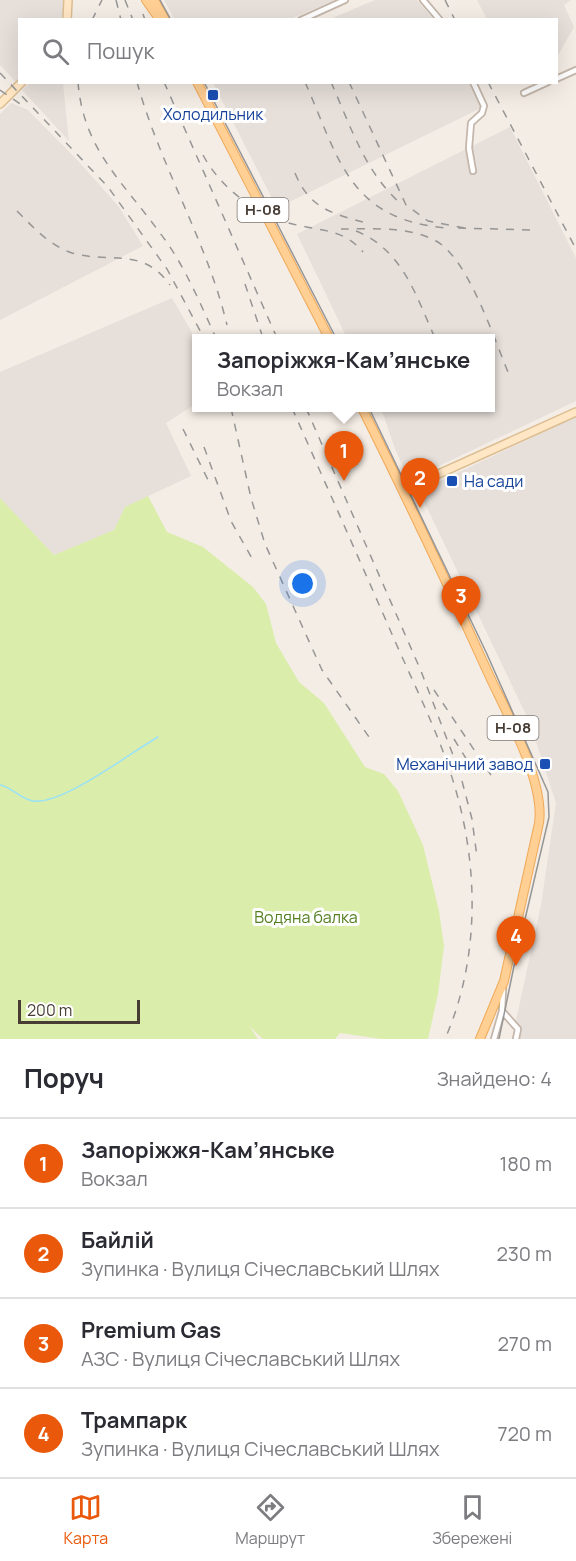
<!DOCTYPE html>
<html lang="uk">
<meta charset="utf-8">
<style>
body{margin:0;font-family:Manrope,sans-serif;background:#f7f7f7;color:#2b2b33}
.scale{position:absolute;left:18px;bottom:15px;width:122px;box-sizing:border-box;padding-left:6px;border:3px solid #483d34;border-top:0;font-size:16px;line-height:21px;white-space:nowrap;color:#483d34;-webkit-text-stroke:4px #fff;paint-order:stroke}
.you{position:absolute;left:303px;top:584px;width:21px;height:21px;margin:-15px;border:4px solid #fff;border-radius:50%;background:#1a73e8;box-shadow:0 0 0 9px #1a73e833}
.badge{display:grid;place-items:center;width:39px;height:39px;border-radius:50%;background:#ea580c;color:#fff;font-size:20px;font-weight:700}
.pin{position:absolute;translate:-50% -50px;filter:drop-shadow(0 2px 3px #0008)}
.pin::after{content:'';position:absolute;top:32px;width:21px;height:18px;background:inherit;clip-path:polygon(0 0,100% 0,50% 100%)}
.popup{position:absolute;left:192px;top:334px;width:303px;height:78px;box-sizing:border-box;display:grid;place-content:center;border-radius:0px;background:#fff;filter:drop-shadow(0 2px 4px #0005);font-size:20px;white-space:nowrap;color:#7c7c81}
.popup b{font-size:22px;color:#2b2b33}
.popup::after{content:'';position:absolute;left:50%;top:100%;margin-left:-12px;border:12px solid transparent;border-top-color:#fff}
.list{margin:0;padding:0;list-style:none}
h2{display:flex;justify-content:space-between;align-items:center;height:78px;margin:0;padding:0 24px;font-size:26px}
h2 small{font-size:20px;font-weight:400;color:#7c7c81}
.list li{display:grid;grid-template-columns:39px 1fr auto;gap:18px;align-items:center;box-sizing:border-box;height:90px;padding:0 24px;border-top:2px solid #e1e1e2}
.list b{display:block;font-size:22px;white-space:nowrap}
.list p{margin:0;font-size:20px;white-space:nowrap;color:#7c7c81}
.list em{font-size:20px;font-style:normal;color:#7c7c81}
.icon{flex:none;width:33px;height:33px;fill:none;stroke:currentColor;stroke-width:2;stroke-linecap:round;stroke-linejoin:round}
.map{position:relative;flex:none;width:576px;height:1039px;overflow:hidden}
.search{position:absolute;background:#fff;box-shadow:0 6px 24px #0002;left:18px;right:18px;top:18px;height:66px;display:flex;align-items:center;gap:15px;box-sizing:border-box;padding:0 21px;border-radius:0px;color:#7c7c81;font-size:22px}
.sheet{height:438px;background:#fff}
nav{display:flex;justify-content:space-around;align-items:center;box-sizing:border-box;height:84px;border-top:2px solid #e1e1e2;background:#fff;font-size:16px;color:#7c7c81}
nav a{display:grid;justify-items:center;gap:3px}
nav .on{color:#ea580c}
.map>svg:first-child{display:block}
</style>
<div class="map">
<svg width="576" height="1039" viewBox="0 0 576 1039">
<rect width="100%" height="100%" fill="#f4ede5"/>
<path fill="#e6dfda" d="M0,0H63V19L20,20L19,79L16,82L0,65Z
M164,0H336L290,19L175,20Z
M375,0H417L433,19H330Z
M477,0H571L564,5L574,27L557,57L556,20L487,19Z
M31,82L63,83L69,141L22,90Z
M213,83H469L481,108L277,208Z
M11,103L28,110L80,163L119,207L143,246L0,320V114Z
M510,127L576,258V401L409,480L395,449L381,408H491V338H347L297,234Z
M172,298L197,341V403L166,423L191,476L125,507L114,530L54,555L0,498V372Z
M576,417V1039H512L541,905L556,803L530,723L419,491Z"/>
<path fill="#daedaa" d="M148,496L167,532L203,547L253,587L266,604L276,643L299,682L324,703L365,767L384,774L398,791L423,845L439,911L444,946L438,994L428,1039H382L340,1033L335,1039H263L249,1026L258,1039H0V498L54,555L114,530L125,507Z"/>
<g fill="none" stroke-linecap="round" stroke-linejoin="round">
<path stroke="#9be1f7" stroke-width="1.5" d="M0,785C12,787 20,799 33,801C61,806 130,753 158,737"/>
<g stroke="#c4b6aa" stroke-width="8">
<path id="minor" d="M423,0L440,20
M301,20L345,0
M556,79L576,70
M473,82L484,106L482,113L471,123L469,148L473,171
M524,93L548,82
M502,1011L518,1029L516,1039
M494,1039L502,1011L503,989"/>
</g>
<g stroke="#dcbd92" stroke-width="10">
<path id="secondary" d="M67,20L68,0
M0,104L22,82
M403,490L576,412"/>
</g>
<g stroke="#f0a958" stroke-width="10">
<path id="primary" d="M146,0L160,20
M154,0L165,20
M197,82L329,338
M362,408C406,496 448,585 489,675C507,714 545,782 539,823L504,981L480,1039"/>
</g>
<use href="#minor" stroke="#fff" stroke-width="4.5"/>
<use href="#secondary" stroke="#ffe7c5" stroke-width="7"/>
<use href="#primary" stroke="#ffcf94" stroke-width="8"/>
<path stroke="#969696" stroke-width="1.5" d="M160,0L171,20
M204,82L336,338
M369,408L486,652L548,792L549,817L514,966L499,1039"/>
<path stroke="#969696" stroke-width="1.5" stroke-dasharray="8 8" stroke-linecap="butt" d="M116,0L121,20
M125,0L133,20
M445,0L455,20
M143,14L145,20
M92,20L102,0
M0,73L108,187L167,269L204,338
M78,82C83,149 123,182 160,233C184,264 200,303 216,338
M137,82C160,166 207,241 227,325
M164,82L277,338
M305,82C339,159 349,220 447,228
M331,82C350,125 365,172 400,203
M349,82L406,205L428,221L465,228
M488,82L576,249
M0,90L26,108
M203,155C221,189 259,217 297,225C323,231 345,230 363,252
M295,173C310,210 334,214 370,224
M17,211C34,228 49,245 72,253C110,264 142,246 170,285
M458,228L533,230
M341,229C371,229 409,226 436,241C469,259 495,342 510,377
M356,231C403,250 416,296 435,338
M245,284L263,338
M231,408L251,498L265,544L322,670L369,737
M292,408C324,480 356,552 388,625C410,677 438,730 454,784C479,867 480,959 445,1039
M306,408L421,671L453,755
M183,429L210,484
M204,447L231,521L254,562
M434,690L491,775
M454,739L478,778
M462,781L472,819L477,857"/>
</g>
<g fill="#1a4fb4" stroke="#fff" stroke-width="2">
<rect x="207" y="89" width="12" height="12" rx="3"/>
<rect x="446" y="475" width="12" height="12" rx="3"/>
<rect x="539" y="758" width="12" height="12" rx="3"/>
</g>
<g text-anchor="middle" stroke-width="6" stroke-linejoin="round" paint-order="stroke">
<g fill="#fff" stroke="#7f7771" stroke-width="1.5">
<rect x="237.5" y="198" width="51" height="24" rx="4.5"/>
<rect x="487.5" y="716" width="51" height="24" rx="4.5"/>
</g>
<g font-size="15" font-weight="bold" fill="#483d34">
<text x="263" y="215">Н-08</text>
<text x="513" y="733">Н-08</text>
</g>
<g font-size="16" fill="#164399" stroke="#fff">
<text x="213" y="120">Холодильник</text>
<text x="464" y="487" text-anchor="start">На сади</text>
<text x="533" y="770" text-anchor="end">Механічний завод</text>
</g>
<g font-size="16" fill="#547f21" stroke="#fff">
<text x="306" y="923">Водяна балка</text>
</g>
</g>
</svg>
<div class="scale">200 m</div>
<div class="you"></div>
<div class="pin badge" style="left:344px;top:481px">1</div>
<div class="popup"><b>Запоріжжя-Кам’янське</b>Вокзал</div>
<div class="pin badge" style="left:420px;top:508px">2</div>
<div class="pin badge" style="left:461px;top:626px">3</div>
<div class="pin badge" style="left:516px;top:966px">4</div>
<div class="search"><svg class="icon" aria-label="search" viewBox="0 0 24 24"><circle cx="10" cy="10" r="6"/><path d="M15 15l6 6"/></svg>Пошук</div>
</div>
<section class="sheet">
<h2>Поруч<small>Знайдено: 4</small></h2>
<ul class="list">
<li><span class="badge">1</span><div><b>Запоріжжя-Кам’янське</b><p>Вокзал</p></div><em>180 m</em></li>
<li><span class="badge">2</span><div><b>Байлій</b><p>Зупинка · Вулиця Січеславський Шлях</p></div><em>230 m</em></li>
<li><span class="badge">3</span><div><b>Premium Gas</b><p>АЗС · Вулиця Січеславський Шлях</p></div><em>270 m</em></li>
<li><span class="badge">4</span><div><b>Трампарк</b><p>Зупинка · Вулиця Січеславський Шлях</p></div><em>720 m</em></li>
</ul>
</section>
<nav>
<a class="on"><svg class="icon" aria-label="map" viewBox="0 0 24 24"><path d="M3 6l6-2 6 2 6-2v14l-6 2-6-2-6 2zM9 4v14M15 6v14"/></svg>Карта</a>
<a><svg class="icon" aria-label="directions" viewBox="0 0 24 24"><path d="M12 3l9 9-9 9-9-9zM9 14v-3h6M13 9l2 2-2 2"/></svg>Маршрут</a>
<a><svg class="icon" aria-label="saved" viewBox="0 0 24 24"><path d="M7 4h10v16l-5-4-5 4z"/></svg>Збережені</a>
</nav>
